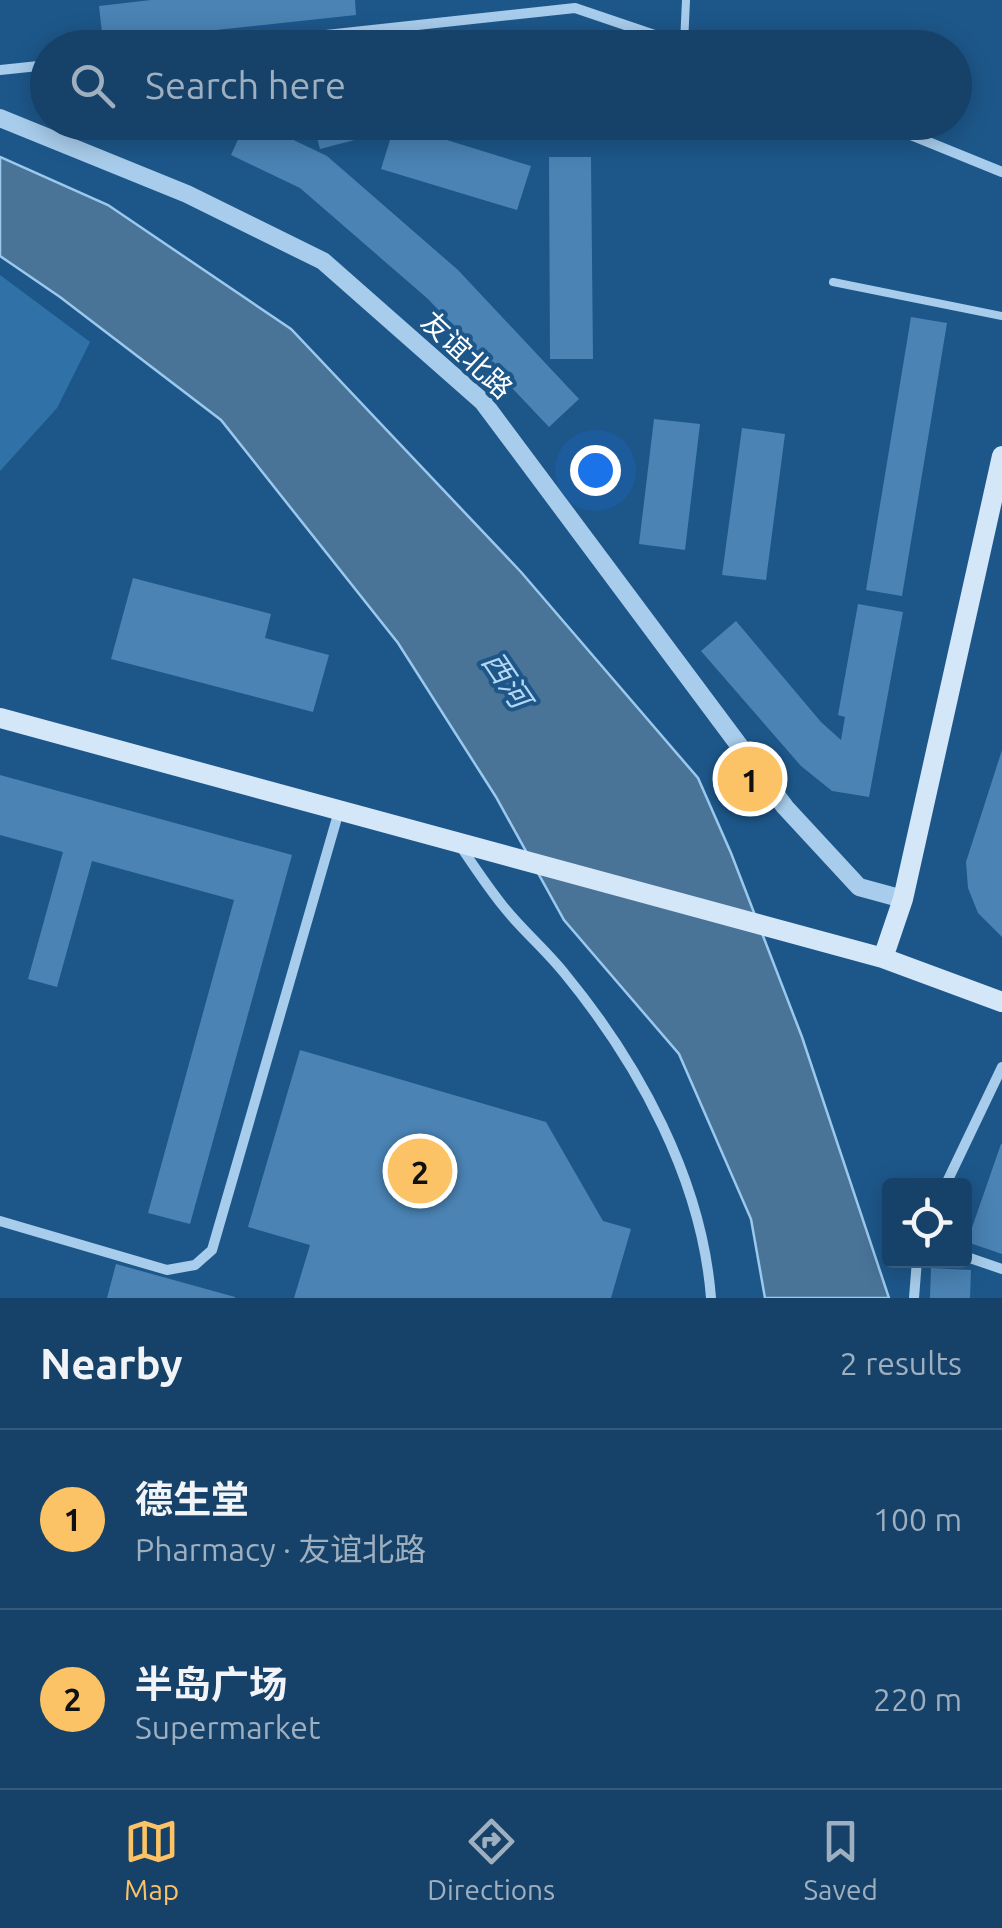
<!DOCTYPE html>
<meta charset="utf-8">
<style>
body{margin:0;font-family:Ubuntu,"Noto Sans SC",sans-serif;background:#234c71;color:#f1f3f6}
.controls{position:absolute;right:30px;bottom:30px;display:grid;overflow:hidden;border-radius:10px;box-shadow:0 5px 25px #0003}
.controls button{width:90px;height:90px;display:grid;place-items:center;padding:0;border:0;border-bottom:2px solid #355a7c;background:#164168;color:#f1f3f6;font:50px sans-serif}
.you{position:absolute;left:595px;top:470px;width:35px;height:35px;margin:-25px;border:8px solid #fff;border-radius:50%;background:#1a73e8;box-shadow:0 0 0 15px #1a73e833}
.badge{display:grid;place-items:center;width:65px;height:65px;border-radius:50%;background:#fcc366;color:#111;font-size:32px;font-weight:700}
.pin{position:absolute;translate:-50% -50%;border:5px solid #fff;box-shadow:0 2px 10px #0006}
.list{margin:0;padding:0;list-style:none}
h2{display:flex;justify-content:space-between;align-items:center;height:130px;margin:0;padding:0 40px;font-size:42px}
h2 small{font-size:32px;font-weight:400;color:#9eafc0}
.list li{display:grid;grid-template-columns:65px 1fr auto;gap:30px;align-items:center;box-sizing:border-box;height:180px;padding:0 40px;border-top:2px solid #355a7c}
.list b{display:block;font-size:38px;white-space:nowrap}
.list p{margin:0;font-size:32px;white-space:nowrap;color:#9eafc0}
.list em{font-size:32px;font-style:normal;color:#9eafc0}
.icon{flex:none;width:55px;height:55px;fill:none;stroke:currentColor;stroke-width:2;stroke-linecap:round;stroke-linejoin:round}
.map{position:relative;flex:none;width:1002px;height:1298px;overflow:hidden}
.search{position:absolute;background:#164168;box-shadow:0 5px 25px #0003;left:30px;right:30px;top:30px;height:110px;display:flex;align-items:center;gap:25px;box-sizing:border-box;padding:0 35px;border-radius:55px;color:#9eafc0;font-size:38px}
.sheet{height:490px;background:#164168}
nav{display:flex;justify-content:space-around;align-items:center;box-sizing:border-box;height:140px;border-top:2px solid #355a7c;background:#164168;font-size:28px;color:#9eafc0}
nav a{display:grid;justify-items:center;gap:5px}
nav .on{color:#fcc366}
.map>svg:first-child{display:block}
</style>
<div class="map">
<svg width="1002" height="1298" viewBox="0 0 1002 1298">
<rect width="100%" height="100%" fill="#1d578a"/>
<path fill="#3071a8" d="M0,275L90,342L57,408L0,471Z"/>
<path fill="#4a7398" stroke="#9bc9ee" stroke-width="2.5" d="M0,157L108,205L291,329L521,572L698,778L731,853L802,1037L889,1298H765L751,1219L679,1054L564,920L496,797L398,643L221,420L60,297L0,256Z"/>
<path fill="#4a83b4" d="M151,0H355L356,15L103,42L99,6Z
M246,122H256L327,156L458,270L579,399L549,427L428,299L300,188L231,155Z
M313,122H371L374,135L320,149Z
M395,124L531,166L517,210L381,169Z
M549,157H591L593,359H550Z
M911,317L947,323L902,596L866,590Z
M654,419L700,424L685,550L639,544Z
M742,428L785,434L766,580L722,575Z
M133,578L271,614L265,638L329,655L313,712L111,659Z
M858,604L903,612L869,797L832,791L801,766L701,651L736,621L821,722L841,740L845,717L838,715Z
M1002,750V937L978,913L968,888L966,862Z
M0,775L292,855L190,1224L148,1213L234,900L92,861L57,987L28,979L63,852L0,835Z
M300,1050L546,1122L603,1221L631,1229L611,1298H294L310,1245L248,1227Z
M1001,1144H1002V1254L967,1242Z
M116,1264L235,1297V1298H107Z
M931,1268L971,1270L970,1298H930Z"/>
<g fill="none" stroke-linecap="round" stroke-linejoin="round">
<path stroke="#a8cdec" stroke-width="8" d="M684,44L686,0
M833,282L1002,316"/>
<path stroke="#a8cdec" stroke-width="10" d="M205,48L575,8L693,48
M0,70L48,65
M879,122L1002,172
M459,844C473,865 487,886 503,906C522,930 546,950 565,974C639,1064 702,1180 711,1298
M945,1186L1002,1067
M0,1221L167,1270L195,1265L212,1250L339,811
M964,1256L1002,1269
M914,1298L917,1260"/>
<path stroke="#a8cdec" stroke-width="18" d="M0,118L187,194L323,261L483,402L785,807L859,887L903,899"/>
<path stroke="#d4e7f9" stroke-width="20" d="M0,718L883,958L1002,1002
M883,958L903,899L1002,456"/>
</g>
<g text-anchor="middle" stroke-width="8" stroke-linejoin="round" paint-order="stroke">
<g font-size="28" fill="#fff" stroke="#1d578a">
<text transform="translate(467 355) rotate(43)" y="10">友谊北路</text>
</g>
<g font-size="30" font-style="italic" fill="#b4d7f3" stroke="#1d578a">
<text transform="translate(506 680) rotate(56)" y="10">西河</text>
</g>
</g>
</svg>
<div class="controls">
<button><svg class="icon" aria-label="locate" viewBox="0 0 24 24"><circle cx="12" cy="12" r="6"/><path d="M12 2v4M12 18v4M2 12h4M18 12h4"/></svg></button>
</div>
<div class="you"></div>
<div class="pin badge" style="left:750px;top:779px">1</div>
<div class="pin badge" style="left:420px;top:1171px">2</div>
<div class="search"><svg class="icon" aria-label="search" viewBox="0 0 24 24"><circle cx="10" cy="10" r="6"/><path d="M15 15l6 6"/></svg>Search here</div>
</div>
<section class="sheet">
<h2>Nearby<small>2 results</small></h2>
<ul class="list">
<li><span class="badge">1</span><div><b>德生堂</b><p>Pharmacy · 友谊北路</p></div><em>100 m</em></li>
<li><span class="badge">2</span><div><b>半岛广场</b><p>Supermarket</p></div><em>220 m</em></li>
</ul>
</section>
<nav>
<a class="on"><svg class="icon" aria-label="map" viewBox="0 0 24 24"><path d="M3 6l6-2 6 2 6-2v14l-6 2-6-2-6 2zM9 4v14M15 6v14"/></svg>Map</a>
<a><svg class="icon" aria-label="directions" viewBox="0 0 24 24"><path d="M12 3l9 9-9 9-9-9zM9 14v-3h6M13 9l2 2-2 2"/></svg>Directions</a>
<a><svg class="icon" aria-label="saved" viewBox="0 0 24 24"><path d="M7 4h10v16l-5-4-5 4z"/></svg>Saved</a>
</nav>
